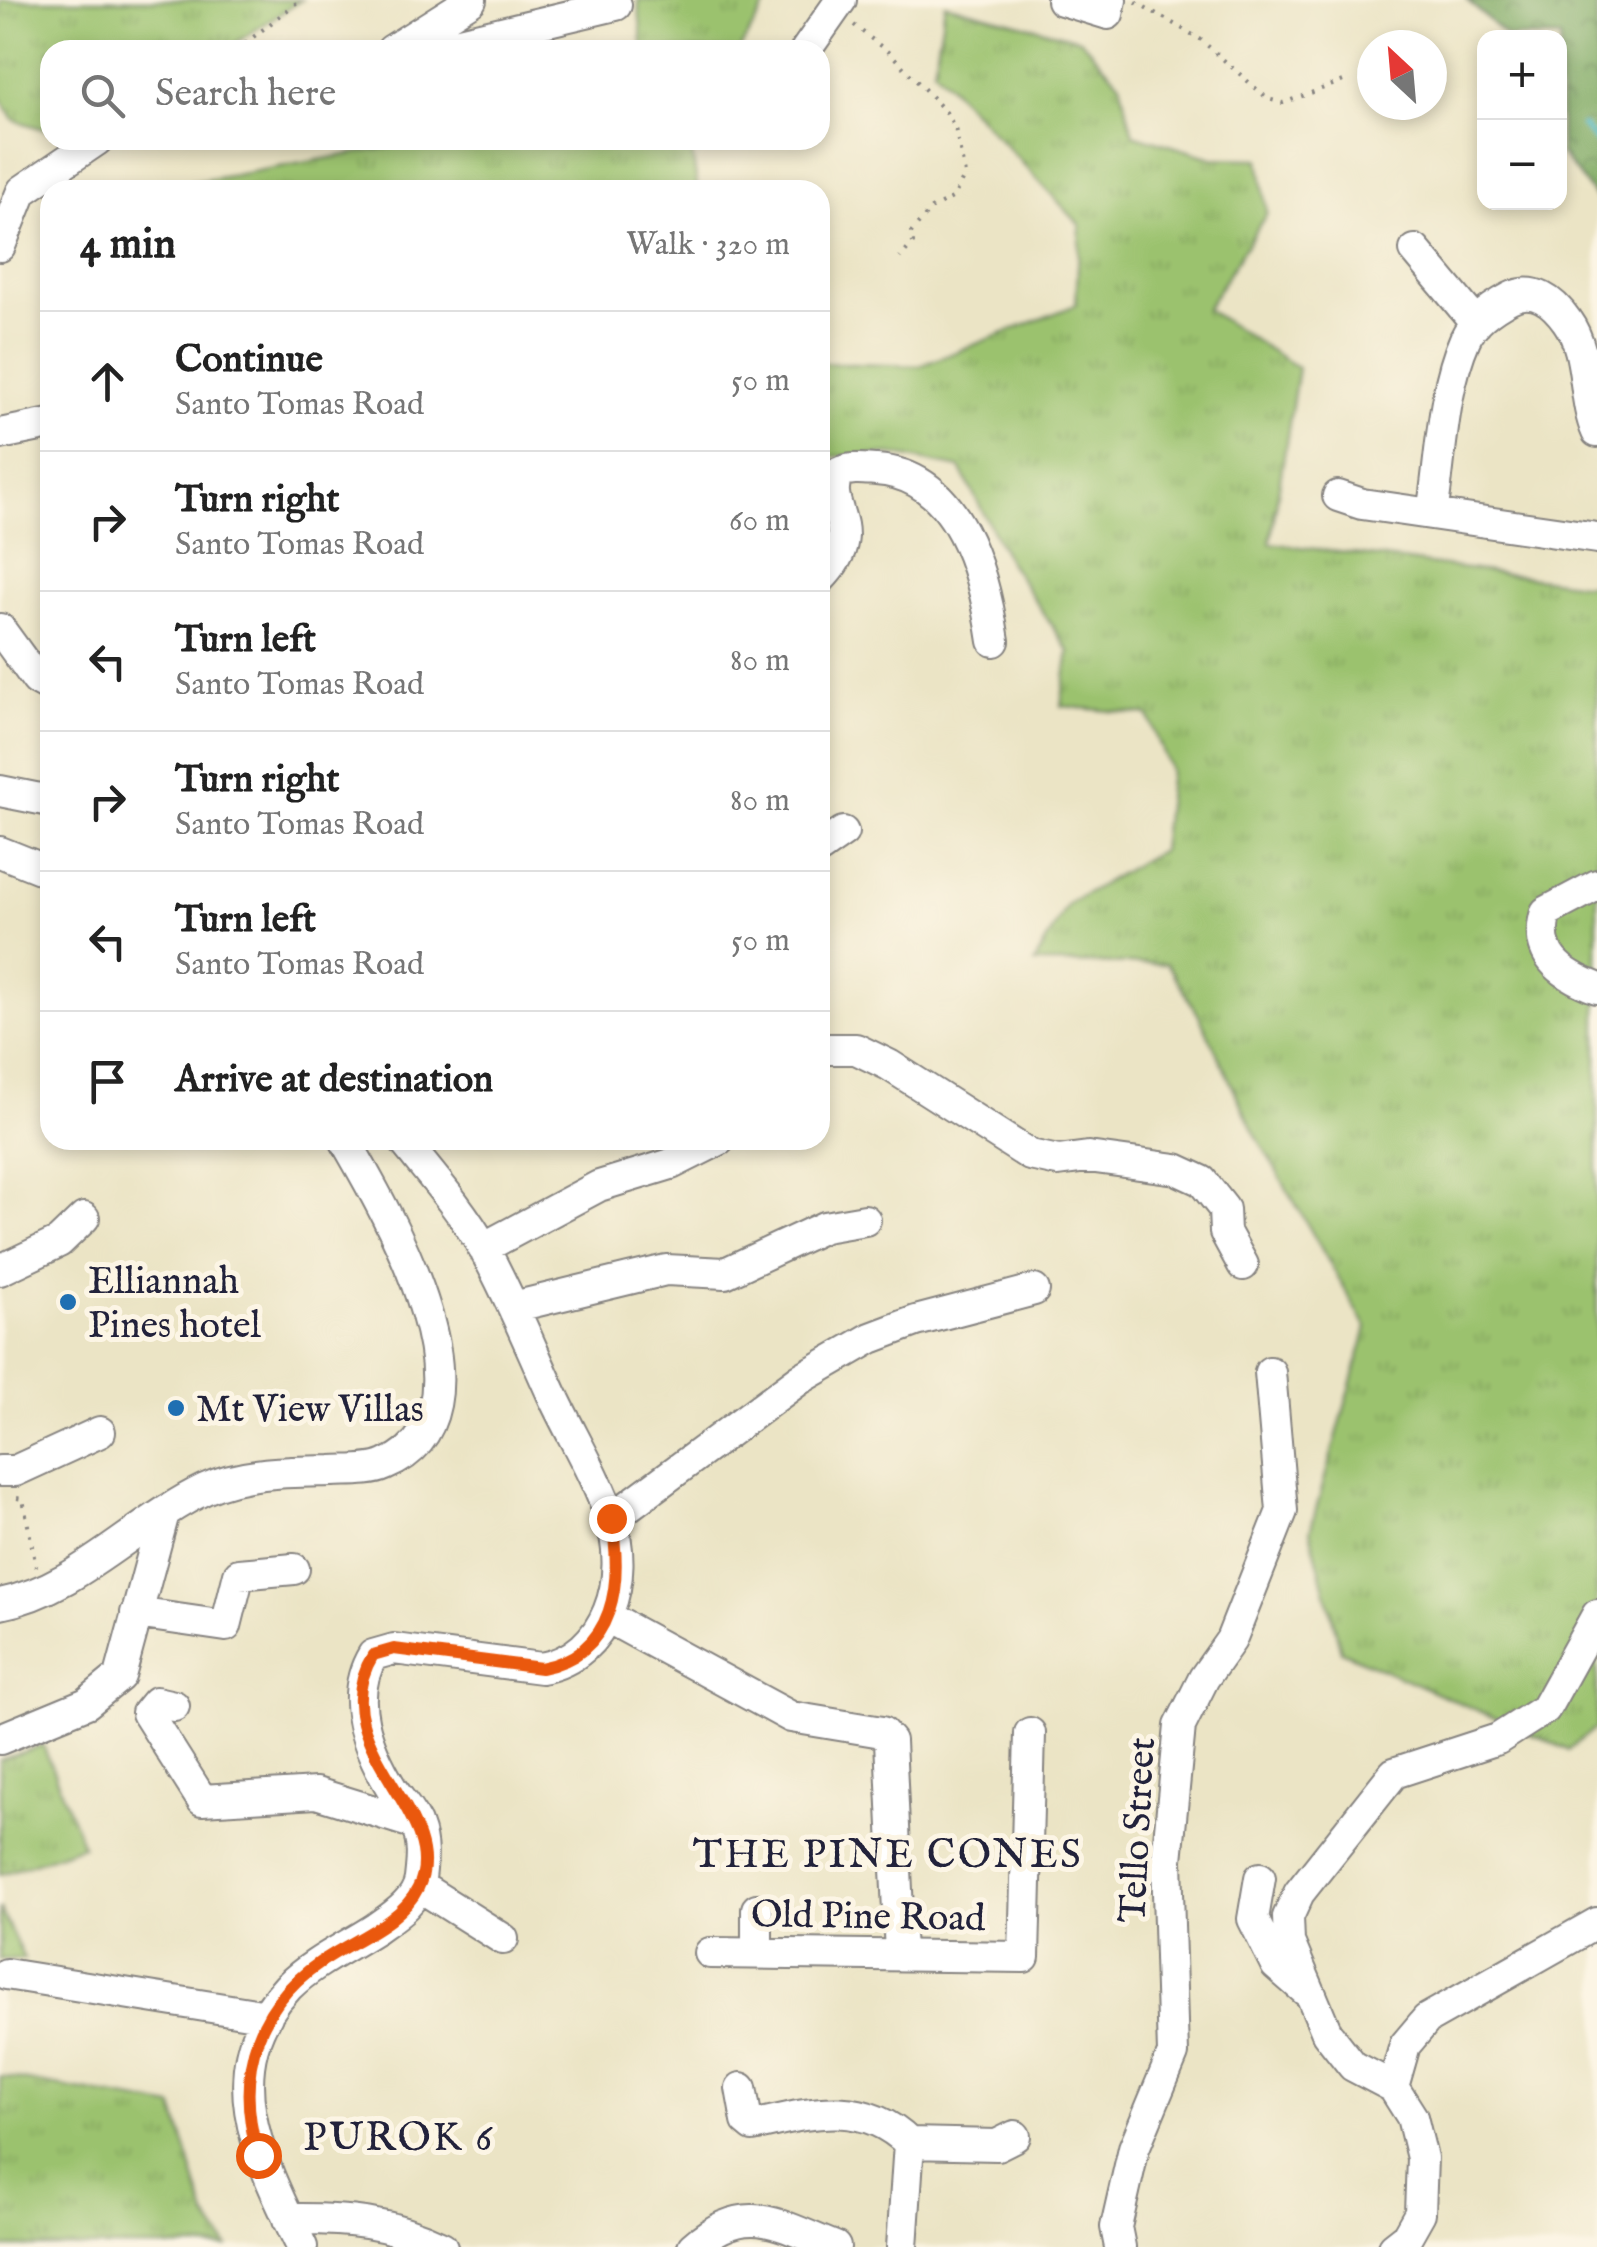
<!DOCTYPE html>
<meta charset="utf-8">
<style>
body{margin:0;font-family:"IM FELL English",serif;background:#f2f2f2;color:#222}
.controls{position:absolute;right:30px;top:30px;display:grid;overflow:hidden;border-radius:20px;box-shadow:0 5px 15px #0003}
.controls button{width:90px;height:90px;display:grid;place-items:center;padding:0;border:0;border-bottom:2px solid #e0e0e0;background:#fff;color:#222;font:50px sans-serif}
.compass{position:absolute;left:1357px;top:30px;width:90px;height:90px;border-radius:50%;background:#fff;box-shadow:0 5px 15px #0003;rotate:334deg}
.stop{position:absolute;width:30px;height:30px;margin:-22px;border:8px solid #ea580c;border-radius:50%;background:#fff}
.stop.end{background:#ea580c;border-color:#fff;box-shadow:0 2px 10px #0008}
.list{margin:0;padding:0;list-style:none}
h2{display:flex;justify-content:space-between;align-items:center;height:130px;margin:0;padding:0 40px;font-size:42px}
h2 small{font-size:32px;font-weight:400;color:#767676}
.list li{display:grid;grid-template-columns:65px 1fr auto;gap:30px;align-items:center;box-sizing:border-box;height:140px;padding:0 40px;border-top:2px solid #e0e0e0}
.list b{display:block;font-size:38px;white-space:nowrap}
.list p{margin:0;font-size:32px;white-space:nowrap;color:#767676}
.list em{font-size:32px;font-style:normal;color:#767676}
.icon{flex:none;width:55px;height:55px;fill:none;stroke:currentColor;stroke-width:2;stroke-linecap:round;stroke-linejoin:round}
.map{position:relative;flex:none;width:1597px;height:2247px;overflow:hidden}
.search{position:absolute;background:#fff;box-shadow:0 5px 15px #0003;left:40px;top:40px;width:790px;height:110px;display:flex;align-items:center;gap:25px;box-sizing:border-box;padding:0 35px;border-radius:30px;color:#767676;font-size:38px}
.panel{position:absolute;background:#fff;box-shadow:0 5px 15px #0003;left:40px;top:180px;width:790px;height:970px;border-radius:30px}
.map>svg:first-child{display:block}
</style>
<div class="map">
<svg width="1597" height="2247" viewBox="0 0 1597 2247">
<defs>
<pattern id="grass-tufts" width="24" height="20" patternUnits="userSpaceOnUse" patternTransform="scale(2.5)"><rect width="24" height="20" fill="#9bc26e"/><path d="M3 7l-1-3M5 7V3M7 7l1-3M15 17l-1-3M17 17v-4M19 17l1-3" fill="none" stroke="#85a660"/></pattern>
<pattern id="forest-crowns" width="20" height="18" patternUnits="userSpaceOnUse" patternTransform="scale(2.5)"><rect width="20" height="18" fill="#7ca861"/><path d="M2 6a3 3 0 1 1 6 0M12 15a3 3 0 1 1 6 0" fill="none" stroke="#658851"/></pattern>
</defs>
<rect width="100%" height="100%" fill="#fcf5e5"/>
<filter id="ink" filterUnits="userSpaceOnUse"><feTurbulence type="fractalNoise" baseFrequency=".01" numOctaves="2"/><feDisplacementMap in="SourceGraphic" scale="20" xChannelSelector="R" yChannelSelector="G"/><feConvolveMatrix kernelMatrix="1 2 1 2 8 2 1 2 1" color-interpolation-filters="sRGB"/></filter>
<filter id="wash" filterUnits="userSpaceOnUse"><feTurbulence type="fractalNoise" baseFrequency=".0048" numOctaves="4" result="noise"/><feDisplacementMap in="SourceGraphic" scale="40" xChannelSelector="R" yChannelSelector="G"/><feGaussianBlur stdDeviation="2.25" result="paint"/><feColorMatrix in="noise" values="0 0 0 0 0 0 0 0 0 0 0 0 0 0 0 0 0 1.4 0 .05"/><feComposite in="paint" operator="in"/></filter>
<g filter="url(#wash)">
<rect width="100%" height="100%" fill="#ebe4c5"/>
<path fill="url(#grass-tufts)" stroke="#5e7254" stroke-width="2.5" d="M0,0H301L225,50H50V131L14,120L0,98Z
M638,0H769L739,50H643Z
M945,4L1080,39L1120,83L1133,134L1212,158L1259,159L1267,213L1206,309L1298,368L1270,543L1597,586V1727L1568,1750L1341,1651L1310,1531L1367,1328L1253,1130L1200,1017L1167,964L1034,963L1068,904L1161,850L1170,770L1148,715L1061,706L1069,651L1009,562L960,468L891,454L820,457V363L920,366L1076,305L1080,225L934,69Z
M429,140H690L698,190H150Z
M43,1745L83,1846L0,1875V1760Z
M0,1908L24,1959L0,1960Z
M0,2076L174,2107L206,2216L228,2247H0Z"/>
<path fill="url(#forest-crowns)" stroke="#4f654e" stroke-width="2.5" d="M1467,0H1597V199L1560,153V38L1507,37Z"/>
<g fill="none" stroke-linecap="round" stroke-linejoin="round">
<path stroke="#46b5c0" stroke-width="6" d="M1582,126L1597,142"/>
</g>
</g>
<g filter="url(#ink)">
<g fill="none" stroke-linecap="round" stroke-linejoin="round">
<g stroke="#868380" stroke-width="34">
<path id="minor" d="M1062,0L1108,14L1111,0
M392,50L471,0
M425,50L616,5
M806,50L841,0
M0,246L22,191L97,140
M1415,250L1476,323
M0,434L50,424
M1338,496L1362,504L1597,538
M1432,514C1441,459 1442,391 1465,339C1473,321 1493,307 1510,298C1534,286 1553,301 1567,321C1590,353 1582,398 1597,432
M820,579C870,528 820,509 838,473C851,467 863,469 876,470C960,475 984,574 994,641
M0,629L37,680L50,687
M0,791L50,801
M820,848L843,832
M0,852L50,872
M1597,885L1546,912C1533,954 1560,974 1597,988
M820,1049H856L889,1065L1030,1155L1058,1161L1088,1157L1176,1169L1202,1181L1224,1209L1225,1232L1243,1265
M483,1248L599,1186L671,1164L719,1140
M0,1270L59,1242L84,1218
M513,1307L666,1270L725,1273L824,1227L865,1220
M0,1471H15L100,1432
M611,1519L800,1379L871,1338L916,1321L1034,1290
M0,1604C78,1589 134,1523 205,1489C243,1471 290,1472 332,1471C348,1470 370,1472 385,1465C506,1415 385,1209 345,1140
M136,1613L226,1626L239,1574L294,1569
M607,1617L791,1717L882,1732L890,1741L900,1954
M174,1706L156,1702L147,1713L202,1800L316,1793L416,1824
M0,1739L87,1703L120,1676L164,1513
M1260,1878L1253,1919L1276,1965L1306,1991
M419,1886L503,1939
M757,1952V1909
M710,1953L1024,1957L1030,1733
M6,1974L267,2016
M1393,2087L1405,2045L1427,2019L1597,1923
M741,2088L747,2121L753,2126C810,2113 862,2097 909,2143L902,2247
M909,2143L997,2145L1015,2136
M288,2219C345,2218 391,2222 442,2247
M302,2247C262,2164 211,2069 288,1987C313,1962 347,1947 376,1928C393,1916 417,1901 420,1879C422,1861 424,1845 417,1827C412,1813 400,1801 392,1789C367,1748 347,1698 373,1655L394,1649L541,1668C608,1656 631,1578 610,1517C596,1475 571,1435 552,1394C530,1346 510,1296 484,1249C462,1210 431,1175 403,1140
M693,2247C746,2200 777,2224 835,2247
M1120,2247L1116,2227L1134,2148L1173,2054L1167,1860L1180,1726L1204,1678L1231,1640L1282,1511L1270,1372
M1393,2247L1407,2236L1420,2213L1422,2158L1412,2117L1393,2087L1353,2066L1327,2033L1289,1942L1288,1917L1299,1893L1394,1773L1498,1739L1545,1709L1597,1615"/>
</g>
<path stroke="#868380" stroke-width="4" stroke-dasharray="2.5 8" stroke-linecap="butt" d="M1136,2L1200,39L1268,99L1283,103L1349,79
M854,25L893,56L946,112L955,128L965,174L954,197L931,209L911,233L913,243L900,258
M237,50L300,0
M17,1498L23,1499L36,1567"/>
<use href="#minor" stroke="#fff" stroke-width="30"/>
</g>
</g>
<g fill="none" stroke-linecap="round" stroke-linejoin="round" filter="url(#ink)">
<path stroke="#ea580c" stroke-width="12" d="M258,2155C233,2070 258,1997 335,1953C363,1936 403,1919 418,1888C454,1815 318,1744 373,1655L394,1649L541,1668C616,1654 623,1582 611,1518"/>
</g>
<g fill="#1f6fb2" stroke="#fcf5e5" stroke-width="4">
<circle cx="68" cy="1302" r="10"/>
<circle cx="176" cy="1408" r="10"/>
</g>
<g text-anchor="middle" stroke-width="10" stroke-linejoin="round" paint-order="stroke">
<g font-size="38" fill="#22223b" stroke="#fcf5e5" text-anchor="start">
<text x="88" y="1293">Elliannah<tspan x="88" dy="44">Pines hotel</tspan></text>
<text x="196" y="1421">Mt View Villas</text>
</g>
<g font-size="38" fill="#22223b" stroke="#fcf5e5">
<text transform="translate(1136 1830) rotate(-87)" y="13">Tello Street</text>
<text transform="translate(868 1915) rotate(1)" y="13">Old Pine Road</text>
</g>
<g font-size="40" letter-spacing="2.5" fill="#22223b" stroke="#fcf5e5">
<text x="888" y="1867">THE PINE CONES</text>
<text x="399" y="2150">PUROK 6</text>
</g>
</g>
</svg>
<div class="controls">
<button>+</button>
<button>−</button>
</div>
<svg class="compass" viewBox="-18 -18 36 36"><path d="M0-13l5 13h-10z" fill="#e53935"/><path d="M0 13l5-13h-10z" fill="#767676"/></svg>
<div class="stop" style="left:258px;top:2155px"></div>
<div class="stop end" style="left:611px;top:1518px"></div>
<div class="search"><svg class="icon" aria-label="search" viewBox="0 0 24 24"><circle cx="10" cy="10" r="6"/><path d="M15 15l6 6"/></svg>Search here</div>
<section class="panel">
<h2>4 min<small>Walk · 320 m</small></h2>
<ul class="list">
<li><svg class="icon" aria-label="ahead" viewBox="0 0 24 24"><path d="M12 20V5M6 11l6-6 6 6"/></svg><div><b>Continue</b><p>Santo Tomas Road</p></div><em>50 m</em></li>
<li><svg class="icon" aria-label="right" viewBox="0 0 24 24"><path d="M7 20v-9h11M14 6l5 5-5 5"/></svg><div><b>Turn right</b><p>Santo Tomas Road</p></div><em>60 m</em></li>
<li><svg class="icon" aria-label="left" viewBox="0 0 24 24"><path d="M17 20v-9H6M10 6l-5 5 5 5"/></svg><div><b>Turn left</b><p>Santo Tomas Road</p></div><em>80 m</em></li>
<li><svg class="icon" aria-label="right" viewBox="0 0 24 24"><path d="M7 20v-9h11M14 6l5 5-5 5"/></svg><div><b>Turn right</b><p>Santo Tomas Road</p></div><em>80 m</em></li>
<li><svg class="icon" aria-label="left" viewBox="0 0 24 24"><path d="M17 20v-9H6M10 6l-5 5 5 5"/></svg><div><b>Turn left</b><p>Santo Tomas Road</p></div><em>50 m</em></li>
<li><svg class="icon" aria-label="arrive" viewBox="0 0 24 24"><path d="M6 21V4h12l-3 4 3 4H6"/></svg><div><b>Arrive at destination</b></div></li>
</ul>
</section>
</div>
